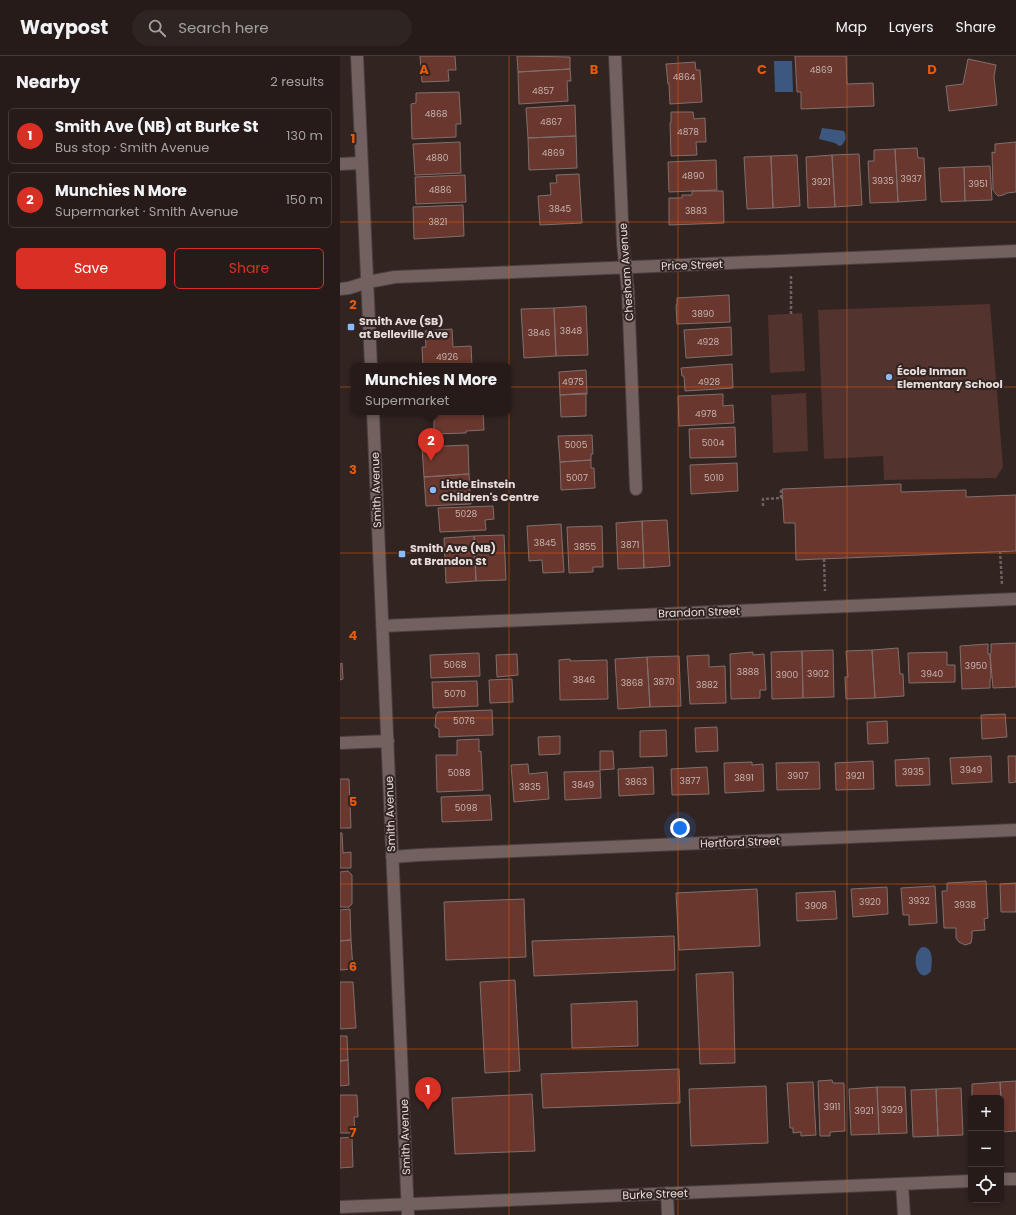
<!DOCTYPE html>
<meta charset="utf-8">
<style>
body{margin:0;font-family:Poppins,sans-serif;background:#2e2422;color:#f1f3f6}
.controls{position:absolute;right:12px;bottom:12px;display:grid;overflow:hidden;border-radius:6px;box-shadow:0 2px 6px #0003}
.controls button{width:36px;height:36px;display:grid;place-items:center;padding:0;border:0;border-bottom:1px solid #423938;background:#261b19;color:#f1f3f6;font:20px sans-serif}
.you{position:absolute;left:340px;top:772px;width:14px;height:14px;margin:-10px;border:3px solid #fff;border-radius:50%;background:#1a73e8;box-shadow:0 0 0 6px #1a73e833}
.badge{display:grid;place-items:center;width:26px;height:26px;border-radius:50%;background:#d93025;color:#fff;font-size:13px;font-weight:700}
.pin{position:absolute;translate:-50% -33px;filter:drop-shadow(0 1px 2px #0008)}
.pin::after{content:'';position:absolute;top:21px;width:14px;height:12px;background:inherit;clip-path:polygon(0 0,100% 0,50% 100%)}
.popup{position:absolute;left:11px;top:307px;width:160px;height:52px;box-sizing:border-box;display:grid;place-content:center;border-radius:6px;background:#261b19;filter:drop-shadow(0 1px 3px #0005);font-size:13px;white-space:nowrap;color:#a4a1a2}
.popup b{font-size:15px;color:#f1f3f6}
.popup::after{content:'';position:absolute;left:50%;top:100%;margin-left:-8px;border:8px solid transparent;border-top-color:#261b19}
.list{margin:0;padding:0;list-style:none}
h2{display:flex;justify-content:space-between;align-items:center;height:52px;margin:0;padding:0 16px;font-size:17px}
h2 small{font-size:13px;font-weight:400;color:#a4a1a2}
.list li{display:grid;grid-template-columns:26px 1fr auto;gap:12px;align-items:center;box-sizing:border-box;height:56px;margin:0 8px 8px;padding:0 8px;border:1px solid #423938;border-radius:6px}
.list b{display:block;font-size:15px;white-space:nowrap}
.list p{margin:0;font-size:13px;white-space:nowrap;color:#a4a1a2}
.list em{font-size:13px;font-style:normal;color:#a4a1a2}
.actions{display:flex;gap:8px;padding:12px 16px}
.actions a{flex:1;padding:9px 0;border:1px solid #d93025;border-radius:6px;text-align:center;font-size:14px;color:#d93025}
.actions .main{background:#d93025;color:#fff}
.icon{flex:none;width:22px;height:22px;fill:none;stroke:currentColor;stroke-width:2;stroke-linecap:round;stroke-linejoin:round}
.map{position:relative;flex:none;width:676px;height:1159px;overflow:hidden}
header{display:flex;align-items:center;gap:24px;box-sizing:border-box;height:56px;padding:0 20px;background:#261b19;border-bottom:1px solid #423938}
header strong{font-size:19px}
nav{display:flex;gap:22px;margin-inline-start:auto;font-size:14px}
.search{width:280px;height:36px;background:#2e2422;display:flex;align-items:center;gap:10px;box-sizing:border-box;padding:0 14px;border-radius:22px;color:#a4a1a2;font-size:15px}
main{display:flex}
aside{flex:1;background:#261b19}
.map>svg:first-child{display:block}
</style>
<header>
<strong>Waypost</strong>
<div class="search"><svg class="icon" aria-label="search" viewBox="0 0 24 24"><circle cx="10" cy="10" r="6"/><path d="M15 15l6 6"/></svg>Search here</div>
<nav><a>Map</a><a>Layers</a><a>Share</a></nav>
</header>
<main>
<aside>
<h2>Nearby<small>2 results</small></h2>
<ul class="list">
<li><span class="badge">1</span><div><b>Smith Ave (NB) at Burke St</b><p>Bus stop · Smith Avenue</p></div><em>130 m</em></li>
<li><span class="badge">2</span><div><b>Munchies N More</b><p>Supermarket · Smith Avenue</p></div><em>150 m</em></li>
</ul>
<div class="actions"><a class="main">Save</a><a>Share</a></div>
</aside>
<div class="map">
<svg width="676" height="1159" viewBox="0 0 676 1159">
<rect width="100%" height="100%" fill="#322421"/>
<path fill="#53332d" d="M650,248L663,411L656,422L544,424L543,400L484,403L478,254Z
M462,257L465,315L430,317L428,259Z
M466,337L468,395L433,397L431,339Z"/>
<path fill="#3c5880" d="M434,5H452L453,36H435Z
M482,72L504,75C507,81 506,84 502,89L499,90L495,87L479,83Z
M582,891C594,891 592,905 591,915C578,931 569,899 582,891Z"/>
<path fill="#69372e" stroke="#806f6c" d="M80,0H115L116,14H108L109,25L82,26Z
M177,0L230,1V13L178,16Z
M455,0H506L507,28L533,27L534,50L461,53V36H457Z
M628,3L656,9L654,21L657,49L609,55L606,30L623,28Z
M355,6L356,14H360L362,46L330,48L329,28H328L326,8Z
M230,13L231,25H227L228,45L179,48L178,16Z
M119,36L121,68H116V81L72,83L71,48L76,47V37Z
M235,49L236,80L188,82L186,52Z
M331,56H353L354,63L365,62L366,86H356L357,99L331,100L330,67H331Z
M236,80L237,112L189,114L188,82Z
M120,86L121,117L75,119L73,88Z
M676,86V136L667,137L663,139L658,140L656,138L653,134L652,96L655,97V88Z
M577,92L578,102H584L586,144L558,146L555,93Z
M555,93L558,146L530,147L528,105H534V94Z
M519,98L522,149L495,151L492,99Z
M457,99L460,150L433,152L431,100Z
M492,99L495,151L468,152L466,101Z
M431,100L433,152L407,153L404,101Z
M376,104L377,134L329,136L328,106Z
M650,110L652,144L625,145L624,111Z
M624,111L625,145L601,146L599,112Z
M239,118L242,167L200,169L198,140L211,139L210,127H217L216,119Z
M125,119L126,146L76,148L75,121Z
M352,135H383L384,167L329,169V142H342V139H352Z
M123,149L124,180L74,183L73,151Z
M389,239L390,266L337,268L336,249H337V242Z
M246,250L248,299L216,300L214,252Z
M214,252L216,300L184,302L181,253Z
M391,271L392,299L346,302L344,274Z
M112,273L113,291L131,290L132,310H83L82,291H86L85,275Z
M392,308L393,332L345,335L344,320H342L341,312Z
M246,314L247,338L220,339L219,316Z
M246,337V360L221,361L220,339Z
M383,338V350L393,349L394,367L339,370L338,340Z
M90,356H143L144,374L126,375V377L94,378V362H91Z
M395,371L396,401L350,402L349,373Z
M252,379L253,398H251V404L220,406L218,380Z
M128,389L129,418L84,421L82,391Z
M251,404V412H254L255,432L221,434L220,406Z
M397,407L398,435L351,438L350,409Z
M129,418L131,448L86,450L84,421Z
M561,428V436L626,434V441L676,439V495L456,504L455,467H444L442,433Z
M153,450L154,463L145,464L146,474L100,476L98,452Z
M327,464L330,510L304,512L302,465Z
M302,465L304,512L278,513L276,467Z
M221,468L224,516L203,517L202,504L189,505L187,470Z
M262,470L263,511H253V516L229,517L227,471Z
M164,479L166,524L136,525L134,480Z
M134,480L136,525L106,527L104,482Z
M676,587V631L653,632L650,598L651,597V588Z
M648,588V598H650L651,622L650,623V632L622,633L620,590Z
M558,592L560,618H563L564,640L535,642L532,594Z
M493,594L494,641L463,642L462,595Z
M532,594L535,642L506,643L505,621H508L506,595Z
M462,595L463,642L432,643L431,596Z
M413,596V599L424,598L426,634H420V642L391,643L390,598Z
M607,596V609H615V626L569,627L568,597Z
M139,597L140,620L91,622L90,599Z
M177,598L178,619L157,621L156,599Z
M369,599V611L385,610L386,647L350,648L347,600Z
M339,600L341,650L310,651L307,601Z
M307,601L310,651L278,653L275,603Z
M230,603V605L267,604L268,643L220,644L219,604Z
M2,607L3,623L0,624V608Z
M172,623L173,646L150,647L149,624Z
M137,625L138,650L93,652L92,626Z
M152,654L153,679L99,681V673L95,671L96,659L98,656Z
M665,658L667,681L642,683L641,659Z
M547,665L548,687L528,688L527,666Z
M377,671L378,695L356,696L355,672Z
M326,674L327,700L300,701V675Z
M220,680V698L199,699L198,681Z
M139,683V696L141,695L143,734L97,736L96,699H117V684Z
M260,695H273L274,713L260,714Z
M651,700L652,726L612,728L610,702Z
M668,700H676V726L669,727Z
M589,702L590,729L556,730L555,704Z
M533,705L534,733L496,734L495,707Z
M412,706V709L423,708L424,735L385,737L384,707Z
M479,706L480,733L437,734L436,707Z
M188,708L189,718L207,716L209,743L174,746L171,709Z
M313,711L314,738L279,740L278,713Z
M367,711L369,738L332,739L331,713Z
M260,715L261,742L225,744L224,716Z
M0,723H9L11,772H0Z
M150,739L152,764L102,766L101,741Z
M0,777H2L3,797L11,796V812H0Z
M8,815L12,819V848L9,851H0V816Z
M646,825L648,862L644,863L645,874L632,875V881L631,887L625,889L619,886L616,882V872H604L602,835H607V827Z
M676,827V856H661L660,828Z
M595,830L597,867L569,869V859H563L561,832Z
M547,831L548,858L513,861L511,833Z
M417,833L420,890L339,894L336,837Z
M495,835L497,863L457,865L456,837Z
M184,843L186,901L106,904L104,846Z
M10,853L11,884L0,885V854Z
M334,880L335,914L194,920L192,885Z
M11,884L13,913L0,914V885Z
M393,916L395,1007L360,1008L356,918Z
M175,924L180,1015L145,1017L140,926Z
M0,926H13L16,972L0,973Z
M297,945L298,990L232,992L231,948Z
M0,980H7L8,1004L0,1005Z
M8,1004L9,1029L0,1030V1005Z
M339,1013L340,1047L203,1052L201,1018Z
M492,1024L493,1027H504L505,1075L490,1076V1080H480L478,1025Z
M676,1025V1075L663,1076L660,1026Z
M473,1026L476,1079L461,1080V1076L453,1077V1072H450L447,1027Z
M660,1026L663,1076H661V1042H632V1028Z
M426,1030L428,1087L351,1090L349,1033Z
M537,1031L539,1078L511,1079L509,1033Z
M537,1031H565L567,1077L539,1078Z
M621,1032L623,1079L598,1080L596,1033Z
M596,1033L598,1080L573,1081L571,1034Z
M192,1038L195,1095L115,1098L112,1042Z
M0,1039H17L18,1061H14L15,1077H0Z
M12,1081L13,1111L0,1112V1082Z"/>
<g fill="none" stroke-linecap="round" stroke-linejoin="round">
<g stroke="#4a3f3d" stroke-width="14">
<path id="minor" d="M17,0L31,310
M275,0L283,187L288,236L296,433
M0,108L21,107
M0,233L9,232L28,226L55,221L676,195
M33,356L68,1159
M42,570L676,543
M0,687L48,685
M52,801L79,799L676,774
M661,1123H676
M562,1128L564,1159
M327,1137L328,1159
M0,1151L631,1125"/>
</g>
<path stroke="#6e615f" stroke-width="2.5" stroke-dasharray="3 2" stroke-linecap="butt" d="M451,258V220
M423,450V443L441,442V433
M660,495L662,529
M484,503L485,535"/>
<use href="#minor" stroke="#72615e" stroke-width="12"/>
</g>
<path fill="none" stroke="#e8590c" stroke-width="1" stroke-opacity="0.55" d="M169,0V1159M338,0V1159M507,0V1159M0,166H676M0,331H676M0,497H676M0,662H676M0,828H676M0,993H676"/>
<g fill="#8bbafc" stroke="#322421" stroke-width="1.5">
<rect x="7" y="267" width="8" height="8" rx="2"/>
<circle cx="549" cy="321" r="4"/>
<circle cx="93" cy="434" r="4"/>
<rect x="58" y="494" width="8" height="8" rx="2"/>
</g>
<g text-anchor="middle" stroke-width="4" stroke-linejoin="round" paint-order="stroke">
<g font-size="9" fill="#c7b4b0">
<text x="481" y="17">4869</text>
<text x="344" y="24">4864</text>
<text x="203" y="38">4857</text>
<text x="96" y="61">4868</text>
<text x="211" y="69">4867</text>
<text x="348" y="79">4878</text>
<text x="213" y="100">4869</text>
<text x="97" y="105">4880</text>
<text x="353" y="123">4890</text>
<text x="571" y="126">3937</text>
<text x="543" y="128">3935</text>
<text x="481" y="129">3921</text>
<text x="638" y="131">3951</text>
<text x="100" y="137">4886</text>
<text x="220" y="156">3845</text>
<text x="356" y="158">3883</text>
<text x="98" y="169">3821</text>
<text x="363" y="261">3890</text>
<text x="231" y="278">3848</text>
<text x="199" y="280">3846</text>
<text x="368" y="289">4928</text>
<text x="107" y="304">4926</text>
<text x="233" y="329">4975</text>
<text x="369" y="329">4928</text>
<text x="366" y="361">4978</text>
<text x="373" y="390">5004</text>
<text x="236" y="392">5005</text>
<text x="237" y="425">5007</text>
<text x="374" y="425">5010</text>
<text x="126" y="461">5028</text>
<text x="205" y="490">3845</text>
<text x="290" y="492">3871</text>
<text x="245" y="494">3855</text>
<text x="115" y="612">5068</text>
<text x="636" y="613">3950</text>
<text x="408" y="619">3888</text>
<text x="478" y="621">3902</text>
<text x="592" y="621">3940</text>
<text x="447" y="622">3900</text>
<text x="244" y="627">3846</text>
<text x="324" y="629">3870</text>
<text x="292" y="630">3868</text>
<text x="367" y="632">3882</text>
<text x="115" y="641">5070</text>
<text x="124" y="668">5076</text>
<text x="631" y="717">3949</text>
<text x="573" y="719">3935</text>
<text x="119" y="720">5088</text>
<text x="458" y="723">3907</text>
<text x="515" y="723">3921</text>
<text x="404" y="725">3891</text>
<text x="350" y="728">3877</text>
<text x="296" y="729">3863</text>
<text x="243" y="732">3849</text>
<text x="190" y="734">3835</text>
<text x="126" y="755">5098</text>
<text x="579" y="848">3932</text>
<text x="530" y="849">3920</text>
<text x="625" y="852">3938</text>
<text x="476" y="853">3908</text>
<text x="492" y="1054">3911</text>
<text x="552" y="1057">3929</text>
<text x="524" y="1058">3921</text>
</g>
<g font-size="11" fill="#e6dddb" stroke="#322421">
<text transform="translate(352 209) rotate(-2)" y="4">Price Street</text>
<text transform="translate(286 216) rotate(-94)" y="4">Chesham Avenue</text>
<text transform="translate(36 434) rotate(-92)" y="4">Smith Avenue</text>
<text transform="translate(359 556) rotate(-2)" y="4">Brandon Street</text>
<text transform="translate(50 758) rotate(-92)" y="4">Smith Avenue</text>
<text transform="translate(400 786) rotate(-2)" y="4">Hertford Street</text>
<text transform="translate(65 1081) rotate(-92)" y="4">Smith Avenue</text>
<text transform="translate(315 1138) rotate(-2)" y="4">Burke Street</text>
</g>
<g font-size="11" font-weight="bold" fill="#e6dddb" stroke="#322421" text-anchor="start">
<text x="19" y="269">Smith Ave (SB)<tspan x="19" dy="13">at Belleville Ave</tspan></text>
<text x="557" y="319">École Inman<tspan x="557" dy="13">Elementary School</tspan></text>
<text x="101" y="432">Little Einstein<tspan x="101" dy="13">Children's Centre</tspan></text>
<text x="70" y="496">Smith Ave (NB)<tspan x="70" dy="13">at Brandon St</tspan></text>
</g>
</g>
<g font-size="13" text-anchor="middle" font-weight="bold" fill="#e8590c" stroke="#322421" stroke-width="4" stroke-linejoin="round" paint-order="stroke">
<text x="84" y="18">A</text>
<text x="254" y="18">B</text>
<text x="422" y="18">C</text>
<text x="592" y="18">D</text>
<text x="13" y="87">1</text>
<text x="13" y="253">2</text>
<text x="13" y="418">3</text>
<text x="13" y="584">4</text>
<text x="13" y="750">5</text>
<text x="13" y="915">6</text>
<text x="13" y="1081">7</text>
</g>
</svg>
<div class="controls">
<button>+</button>
<button>−</button>
<button><svg class="icon" aria-label="locate" viewBox="0 0 24 24"><circle cx="12" cy="12" r="6"/><path d="M12 2v4M12 18v4M2 12h4M18 12h4"/></svg></button>
</div>
<div class="you"></div>
<div class="pin badge" style="left:88px;top:1054px">1</div>
<div class="pin badge" style="left:91px;top:405px">2</div>
<div class="popup"><b>Munchies N More</b>Supermarket</div>
</div>
</main>
